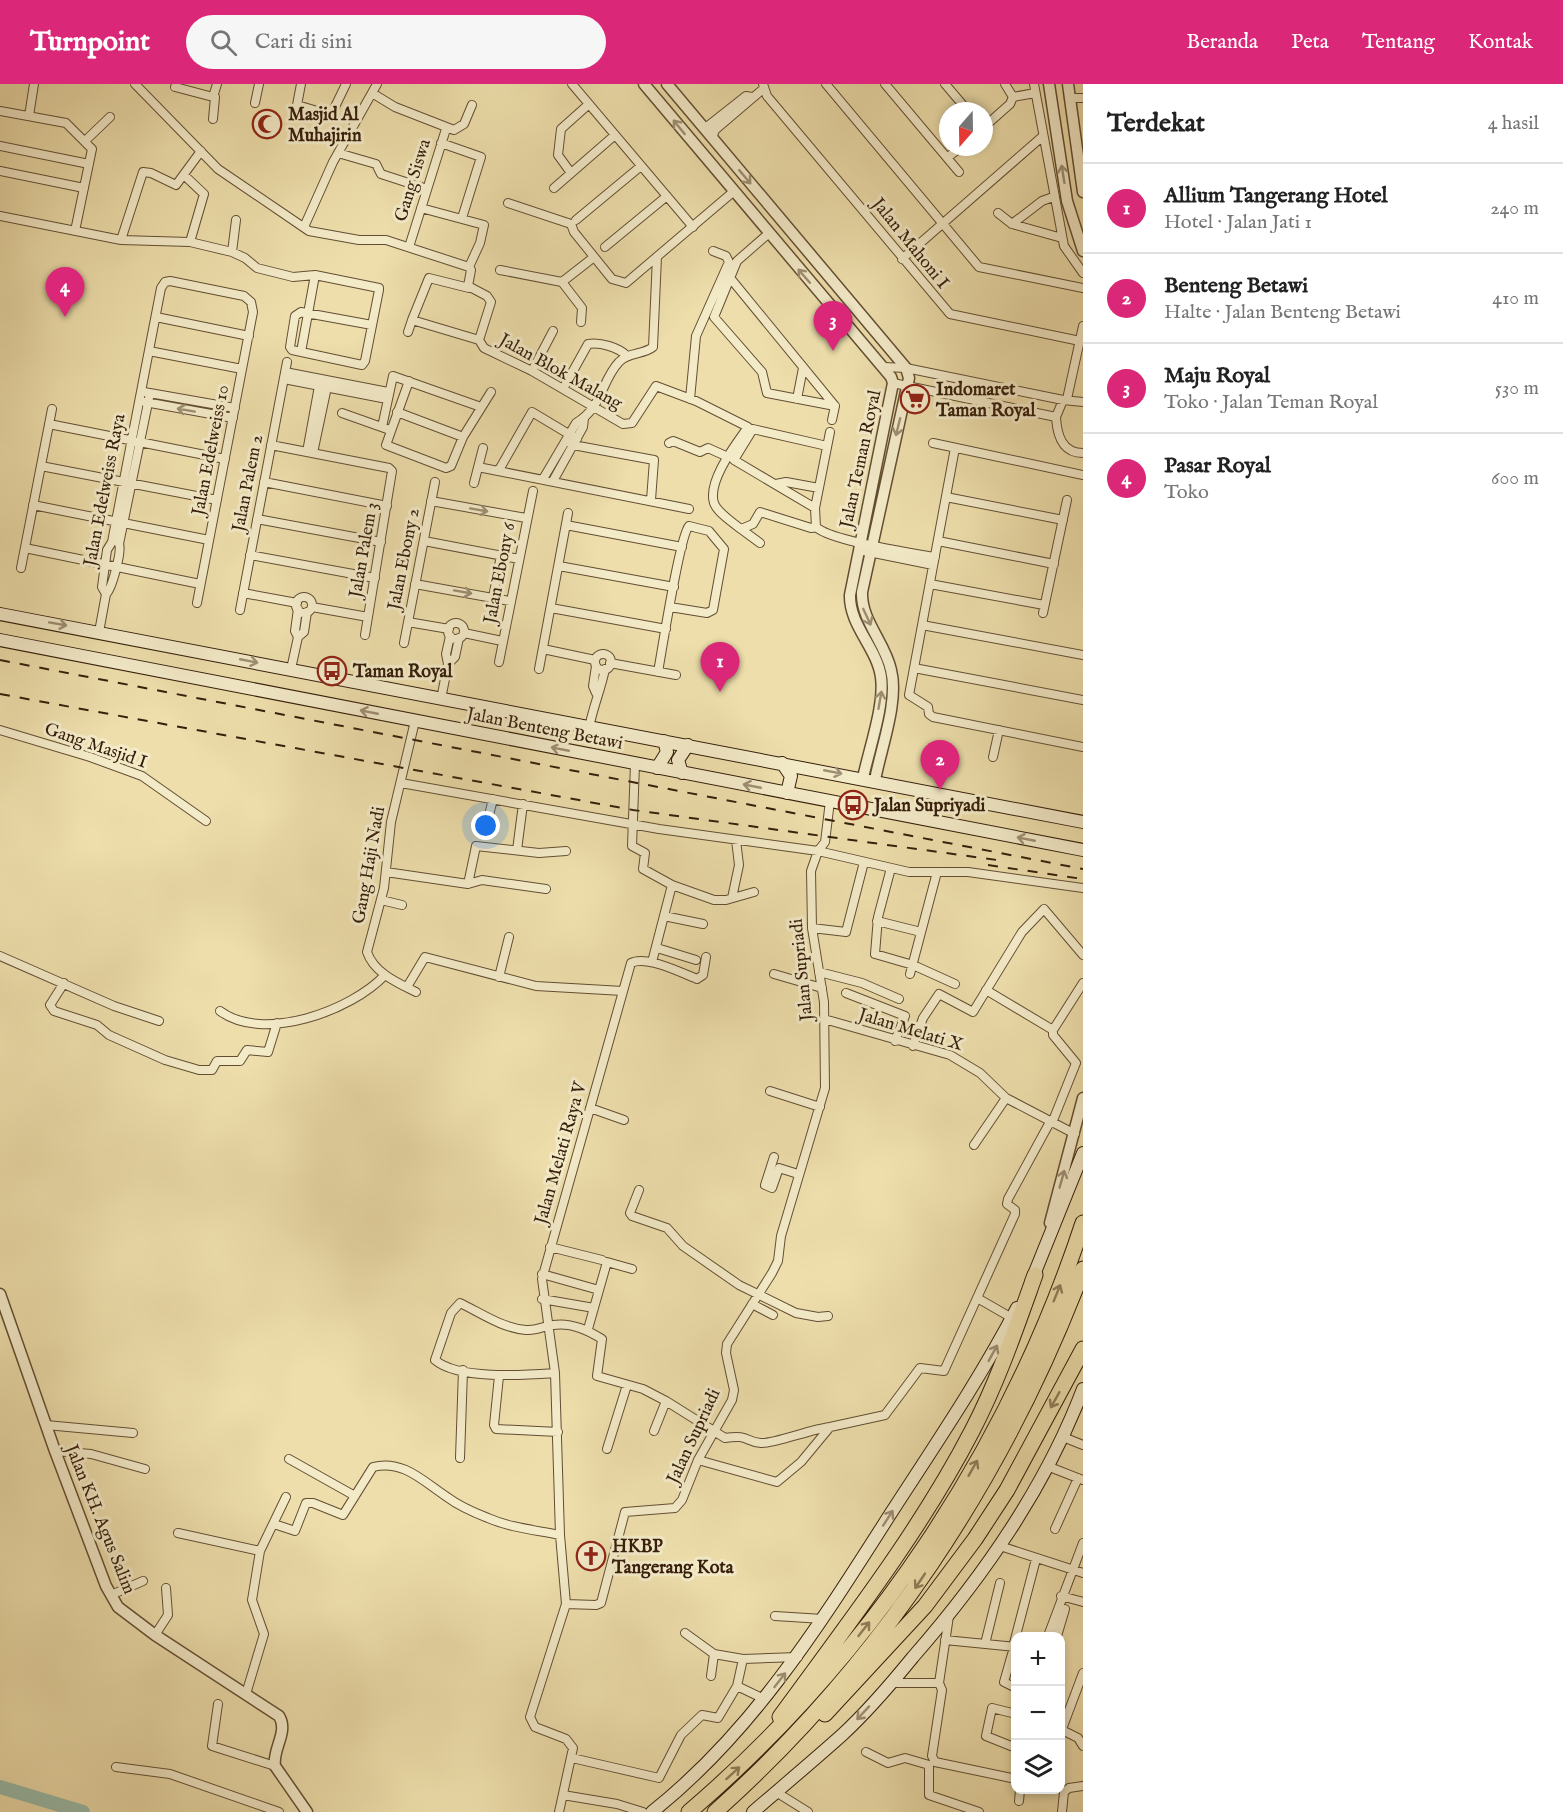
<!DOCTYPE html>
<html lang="id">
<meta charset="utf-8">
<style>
body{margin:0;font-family:"IM FELL English",serif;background:#f6f6f6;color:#222}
.controls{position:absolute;right:18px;bottom:18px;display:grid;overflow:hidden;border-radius:12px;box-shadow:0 3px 9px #0003}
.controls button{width:54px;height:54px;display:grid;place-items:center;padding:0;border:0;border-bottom:2px solid #e0e0e0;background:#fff;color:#222;font:30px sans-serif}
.compass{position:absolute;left:939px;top:18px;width:54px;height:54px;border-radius:50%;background:#fff;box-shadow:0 3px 9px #0003;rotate:200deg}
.you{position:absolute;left:486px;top:742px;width:21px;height:21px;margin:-15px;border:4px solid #fff;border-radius:50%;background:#1a73e8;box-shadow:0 0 0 9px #1a73e833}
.badge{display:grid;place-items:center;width:39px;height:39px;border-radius:50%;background:#db2777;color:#fff;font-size:20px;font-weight:700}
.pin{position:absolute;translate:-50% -50px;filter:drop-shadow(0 2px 3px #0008)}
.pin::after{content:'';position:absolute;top:32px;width:21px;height:18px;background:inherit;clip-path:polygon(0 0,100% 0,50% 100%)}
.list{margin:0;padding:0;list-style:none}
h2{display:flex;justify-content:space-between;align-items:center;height:78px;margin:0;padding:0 24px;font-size:26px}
h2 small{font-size:20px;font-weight:400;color:#767676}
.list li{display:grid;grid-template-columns:39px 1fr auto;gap:18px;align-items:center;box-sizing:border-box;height:90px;padding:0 24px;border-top:2px solid #e0e0e0}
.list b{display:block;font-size:22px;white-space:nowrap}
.list p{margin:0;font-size:20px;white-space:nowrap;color:#767676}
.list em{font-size:20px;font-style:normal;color:#767676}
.icon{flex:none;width:33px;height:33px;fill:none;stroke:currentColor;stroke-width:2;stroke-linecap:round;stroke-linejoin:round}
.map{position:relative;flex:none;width:1083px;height:1728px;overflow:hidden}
header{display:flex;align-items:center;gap:36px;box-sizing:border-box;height:84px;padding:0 30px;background:#db2777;color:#fff}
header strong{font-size:28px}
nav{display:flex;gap:33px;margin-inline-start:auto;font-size:21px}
.search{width:420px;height:54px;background:#f6f6f6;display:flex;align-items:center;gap:15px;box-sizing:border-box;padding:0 21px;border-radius:33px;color:#767676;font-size:22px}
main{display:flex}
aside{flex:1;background:#fff}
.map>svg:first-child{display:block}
</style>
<header>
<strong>Turnpoint</strong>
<div class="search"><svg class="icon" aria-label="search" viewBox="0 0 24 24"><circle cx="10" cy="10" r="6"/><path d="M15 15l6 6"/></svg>Cari di sini</div>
<nav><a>Beranda</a><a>Peta</a><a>Tentang</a><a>Kontak</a></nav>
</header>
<main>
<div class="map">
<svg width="1083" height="1728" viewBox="0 0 1083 1728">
<rect width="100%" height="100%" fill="#eddeab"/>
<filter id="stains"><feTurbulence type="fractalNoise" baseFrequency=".00333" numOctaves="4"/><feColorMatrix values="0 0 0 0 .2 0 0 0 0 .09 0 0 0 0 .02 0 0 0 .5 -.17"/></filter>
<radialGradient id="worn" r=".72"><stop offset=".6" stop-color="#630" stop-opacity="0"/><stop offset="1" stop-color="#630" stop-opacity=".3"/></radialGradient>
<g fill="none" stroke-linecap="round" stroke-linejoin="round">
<path stroke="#99bcaa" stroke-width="14" d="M0,1703L83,1728"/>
<g stroke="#634e33" stroke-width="10">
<path id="minor" d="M135,0L218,85L309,147L359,156H386L469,183L471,186L468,202L487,212L491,218L479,256L484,264L532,287L623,340L632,339L656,302L696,317L748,343C736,360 707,397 714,419C717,428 733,439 741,445L753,440L760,428L811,444L816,443
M301,0L297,21L331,31L346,0
M572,0L693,143
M763,0L767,12L950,230L1080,257
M826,0L979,183L1083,204
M885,0L959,88
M945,0L968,27
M1005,0L1013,13
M1034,0L1064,162L1083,189
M175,3L213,13L217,0
M372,9L395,23L454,46L464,40L472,21
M1013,13L1035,9
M1070,14H1083
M255,19L259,0
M0,27L66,39L92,65L75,147
M29,32L34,0
M213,35L215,13
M703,42H708L746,12L752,13
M984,43L1010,20L1013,13
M712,54L715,46L763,5
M85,57L110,33
M441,59L481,73L462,134
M0,62L89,80
M338,69L376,80L381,90L427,105
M948,73L961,63
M0,87L84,104
M571,89L558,71L561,45L589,20
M184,91L204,110L190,158
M554,104L615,51
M508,119L571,140L574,148L612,195L626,199L733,108
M421,124L484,141L480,159L469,183
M998,129L1012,140L1062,154
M0,132L121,156L190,158L232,168L245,174L257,184L293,193L315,191L379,204V206L365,277L362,281L292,266L290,263L295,232L301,228L372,241
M576,136L641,82
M1012,140L1042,117L1053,113
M304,143L333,78L377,0
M768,150L737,177L714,233L762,288L767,309L835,322
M121,156L143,88L151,89L176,101L201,67
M409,163L446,45
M605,163L667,112
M232,168L236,136
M902,175L1043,52
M500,186L562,198
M731,195L835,322L832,336
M156,233L249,252
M412,236L429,194L469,204
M581,238L582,224L562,198L594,173
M408,248L412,236L479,256
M149,267L242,285
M301,268L315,191
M884,283L906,284L1063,316L1083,318
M532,287L553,247
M285,288L388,308
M284,295L387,315
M409,297L386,361L446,384L451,382L463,353L491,308
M893,299L1056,333L1063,316
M563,305L588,260C600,258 618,263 627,272
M144,308L235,324
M690,315L696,252L729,178L726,172L713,167
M797,315L803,284
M1067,315L1083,242
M145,318L233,334
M397,328L463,353
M342,329L387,345
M1056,333C1057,351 1062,369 1083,369
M49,340L225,375
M382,343L393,292L481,323
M830,348L815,424L816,443C831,457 911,469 935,473
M566,356L573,361L654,376L651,416
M669,359L673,357L700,368L708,364L728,373
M933,359L1083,391
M271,361L389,384L392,387L365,551
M955,364L909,611L928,623L929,630L933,633L1083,663
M307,368L319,302
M313,369L327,303
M41,382L217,416
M478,383L689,425
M499,386L532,328L577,355
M543,395L576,339C603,323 601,297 619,278C628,268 643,271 653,263L657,173
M553,397L583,343L584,334
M264,398L387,422
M474,399L483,364
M776,400L786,398L819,404
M946,413L1063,436
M431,417L526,434
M33,421L209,456
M815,424L734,376L753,345L827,362
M257,435L381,458
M566,441L682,463
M741,445L760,459
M424,457L519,475
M938,457L1054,480
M25,464L200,500
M859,466L933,481
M250,471L375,494
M559,482L674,503
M21,484L52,325
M415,500L510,517
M930,500L1044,521
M243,509L297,519
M106,510L102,503L107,466L112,458L161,204L165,198L170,197L244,212L251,218L253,228L197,519
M296 521a8 8 0 1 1 16 0a8 8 0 1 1-16 0Z
M493,514L501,471
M312,523L368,533
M551,524L666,545
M240,526L287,278
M1043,529L1067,416
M408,538L449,545
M448 547a8 8 0 1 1 16 0a8 8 0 1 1-16 0Z
M922,541L1083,571
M99,548L106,510C112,505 122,467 119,460L150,309
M464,549L502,557
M298,553L295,547L298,525
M404,559L435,398
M543,565L595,576
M595 578a8 8 0 1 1 16 0a8 8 0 1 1-16 0Z
M499,578L533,407
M610,579L676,591
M448,580L455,573L459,554
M914,584L1083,616
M291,585L298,553L304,548L307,528
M539,585L568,429
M658,588C662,566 680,451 689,442L709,447L724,465L713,526L707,529L670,523
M596,609L593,602L596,582
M441,615L448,580L446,570L450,552
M415,637L391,738L384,804L367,868C374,889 398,899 416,908
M589,644C593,623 601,605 605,585
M0,646L90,673L142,692L206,737
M993,673L999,646
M635,680L632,762L645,769L643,785L672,801L652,878
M401,699L659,745L818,767L909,788H968L1083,804
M487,739L493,715
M517,766L523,720
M891,784L878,833L875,870L913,881L955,900
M386,788L468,800L482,796L546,805
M468,800L476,762L539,769L566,767
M672,801L714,816H726L754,808
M732,814L739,781L736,756
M381,816L402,821
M664,832L703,840
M877,837L921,848
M812,844L846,848L864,778
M657,864L696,876
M0,872L114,922L159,937
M819,888L862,899L899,915
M774,890L822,904
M910,890L937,788
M499,893L509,853
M64,899L50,921L54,927L97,941L109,951L165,976L199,986H212L217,977H240L247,966L268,968L277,939
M407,903L425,873L536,902L623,907
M986,906L1053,946
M846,909L905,932L895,957
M220,927C263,959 351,927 385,891
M824,935L950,971L980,989L1006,1014L1075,1050
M913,962L923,934L939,910L973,928L1022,848L1044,825L1083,871
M770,1007L820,1023
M590,1024L624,1036
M1052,1039L1076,979L1053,951V946L1083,899
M974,1061L1006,1014
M774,1073L765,1101L772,1104L779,1084L798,1090
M639,1106L630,1129L632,1132L667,1144L683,1162L739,1201L796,1229L818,1233L828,1232
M550,1163L602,1176
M542,1190L599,1206
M542,1215L594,1224
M979,1215L1012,1234
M752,1220L773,1231
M588,1245L607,1178L632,1185
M555,1289C525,1291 458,1296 435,1276L451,1229L460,1219C481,1229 502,1244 526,1246C537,1247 543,1242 553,1241C571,1238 588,1246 602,1255L597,1292L643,1305L666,1317L654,1347
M499,1292L494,1341L496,1345L558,1348
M666,1317L725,1354C749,1350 745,1358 761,1359C774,1360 811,1345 830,1343
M46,1341L133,1349
M1063,1353L1083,1361
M607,1365L627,1301
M55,1367L91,1370L145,1385
M460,1374L463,1286
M289,1375L355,1412
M698,1376L777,1398L801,1378L830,1343L885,1331L920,1284L944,1287L1015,1130V1126L1007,1120L1008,1115L1050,1038
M1047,1382L1083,1396
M274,1440L295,1447L306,1419H313L343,1431L373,1383C403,1375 424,1398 447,1413C459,1422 475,1429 488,1434C511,1444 536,1446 560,1451
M1055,1445L1078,1394
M178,1449L260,1467
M1000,1462L1083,1489
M111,1511L143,1497
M1061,1512L1083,1518
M566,1520L596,1521L601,1519L625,1428L675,1424L682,1416L698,1376L732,1316L734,1306L726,1269L727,1260L772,1189L778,1177L781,1152L825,1004L824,918L812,844L811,787L818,767L825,758L830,717
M775,1532L823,1535
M685,1549L714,1570L743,1575
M155,1551L168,1531L166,1504
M1048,1552L1083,1459
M1057,1552L1065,1525
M945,1556L1016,1563
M985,1560L1000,1499
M1013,1563L1036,1475
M1012,1570L1004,1598L1016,1604
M711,1592L714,1570
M891,1599H939L942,1606L932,1672L935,1678L1016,1695
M939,1599L949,1532
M737,1602L743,1575L798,1573
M246,1610L264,1550L252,1516L260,1467L286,1413
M218,1620L212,1662L275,1682
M1016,1630L992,1624L986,1652L1016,1664
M1060,1645L1078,1654L1083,1662
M1062,1645L1083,1589
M866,1668L888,1679L905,1674L929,1681V1711L979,1728
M572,1674L659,1694L681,1651L702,1631L718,1634L737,1602L764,1615
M116,1683L170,1690L279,1728
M776,1708L808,1728
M563,1711L617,1720L643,1728
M1019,1717L1020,1706
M559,1728L573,1664L566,1655L535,1643L530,1633L566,1520L560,1451L555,1289L542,1195L631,879C646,871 682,889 697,895L703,891L706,873
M1062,1728L1064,1708L1069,1704L1083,1702"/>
</g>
<g stroke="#634e33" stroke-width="13">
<path id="tertiary" d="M644,0L891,293L893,299L850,511C849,541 877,564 881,593C885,621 869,665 863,694
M667,0L906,284L909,294L862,508C861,537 885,558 891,586C899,617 881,664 875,696
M1049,0L1067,117L1083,167
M1068,0L1083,108
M1050,1139L1083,1014
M0,1210L55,1367L106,1502L118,1523L155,1551L279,1632C289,1648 272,1665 275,1682L307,1728"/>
</g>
<g stroke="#351e0b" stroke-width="14">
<path id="secondary" d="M0,530L1083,738
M0,556L1083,766
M782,679L791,692L787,709
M657,684L667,668L664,657
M682,689L678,676L688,661
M1031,1198L1083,1069
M652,1728C754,1647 822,1537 891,1429C935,1361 980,1295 1017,1224
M753,1728C783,1702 813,1677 842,1651C868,1627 891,1600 913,1573C983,1493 1045,1405 1083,1305"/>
</g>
<g stroke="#351e0b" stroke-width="17">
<path id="motorway" d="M825,1630L925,1522L975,1455L1007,1406L1083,1265
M780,1633C847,1541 919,1449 972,1347C998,1297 1016,1244 1035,1191
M689,1728C871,1572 1008,1367 1083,1139
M715,1728C880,1581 1005,1392 1083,1185"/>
</g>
<use href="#minor" stroke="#f3eac8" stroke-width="8"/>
<use href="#tertiary" stroke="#f3eac8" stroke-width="10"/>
<use href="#secondary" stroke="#f3eac8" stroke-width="12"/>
<use href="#motorway" stroke="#eddeab" stroke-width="15"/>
<path stroke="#351e0b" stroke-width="2" stroke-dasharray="10 10" stroke-linecap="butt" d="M0,576L1083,785
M0,610L633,726L997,776
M988,781L1083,795"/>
</g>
<defs><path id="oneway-shaft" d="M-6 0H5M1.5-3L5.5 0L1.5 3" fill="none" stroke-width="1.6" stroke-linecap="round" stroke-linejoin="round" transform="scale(1.5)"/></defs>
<g stroke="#9e8e73">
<use href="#oneway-shaft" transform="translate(679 43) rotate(-129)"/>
<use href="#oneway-shaft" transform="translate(1063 90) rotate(-99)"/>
<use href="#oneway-shaft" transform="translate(745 93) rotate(50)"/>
<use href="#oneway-shaft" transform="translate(804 192) rotate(-131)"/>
<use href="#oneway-shaft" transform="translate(186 326) rotate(-170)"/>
<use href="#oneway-shaft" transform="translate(898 343) rotate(104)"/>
<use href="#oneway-shaft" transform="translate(479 426) rotate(10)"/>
<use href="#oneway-shaft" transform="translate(463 508) rotate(10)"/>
<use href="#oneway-shaft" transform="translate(867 533) rotate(65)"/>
<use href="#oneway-shaft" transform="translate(58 540) rotate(10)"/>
<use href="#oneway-shaft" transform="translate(249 577) rotate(11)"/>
<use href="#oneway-shaft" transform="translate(880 616) rotate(-80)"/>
<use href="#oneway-shaft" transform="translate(369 628) rotate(-169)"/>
<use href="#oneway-shaft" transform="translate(560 665) rotate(-169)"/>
<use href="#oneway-shaft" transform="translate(833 688) rotate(11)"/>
<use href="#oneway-shaft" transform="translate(752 702) rotate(-169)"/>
<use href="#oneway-shaft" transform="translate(1026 755) rotate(-169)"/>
<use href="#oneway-shaft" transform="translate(1062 1095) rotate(-74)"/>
<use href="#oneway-shaft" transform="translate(993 1269) rotate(-61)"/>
<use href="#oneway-shaft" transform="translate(888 1434) rotate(-57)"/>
<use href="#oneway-shaft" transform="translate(780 1596) rotate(-52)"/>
<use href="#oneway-shaft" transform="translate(863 1629) rotate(133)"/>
</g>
<g stroke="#917e5b">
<use href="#oneway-shaft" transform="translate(1057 1209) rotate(-68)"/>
<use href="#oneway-shaft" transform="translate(1055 1316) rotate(119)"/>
<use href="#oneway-shaft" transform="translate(973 1384) rotate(-60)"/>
<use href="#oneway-shaft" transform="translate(920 1497) rotate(124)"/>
<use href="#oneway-shaft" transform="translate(864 1545) rotate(-52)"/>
<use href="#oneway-shaft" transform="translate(733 1689) rotate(-42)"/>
</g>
<defs>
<g id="mosque-ring" transform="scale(1.5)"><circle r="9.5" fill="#f3eac8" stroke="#8f2418" stroke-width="1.5"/><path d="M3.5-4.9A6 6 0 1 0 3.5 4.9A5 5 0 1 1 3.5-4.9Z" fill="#8f2418"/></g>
<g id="supermarket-ring" transform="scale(1.5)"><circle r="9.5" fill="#f3eac8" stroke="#8f2418" stroke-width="1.5"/><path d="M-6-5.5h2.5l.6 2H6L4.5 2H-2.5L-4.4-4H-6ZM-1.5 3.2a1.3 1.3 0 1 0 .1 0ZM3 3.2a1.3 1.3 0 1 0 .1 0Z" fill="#8f2418"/></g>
<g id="bus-ring" transform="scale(1.5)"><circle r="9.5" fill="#f3eac8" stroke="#8f2418" stroke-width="1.5"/><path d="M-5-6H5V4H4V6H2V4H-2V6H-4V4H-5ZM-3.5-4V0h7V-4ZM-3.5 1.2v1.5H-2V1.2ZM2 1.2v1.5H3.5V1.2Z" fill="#8f2418"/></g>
<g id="church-ring" transform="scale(1.5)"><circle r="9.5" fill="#f3eac8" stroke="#8f2418" stroke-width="1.5"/><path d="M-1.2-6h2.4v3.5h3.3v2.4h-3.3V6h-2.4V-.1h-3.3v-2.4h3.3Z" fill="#8f2418"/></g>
</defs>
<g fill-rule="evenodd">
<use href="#mosque-ring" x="267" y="40"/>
<use href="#supermarket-ring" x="915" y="315"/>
<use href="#bus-ring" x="332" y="587"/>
<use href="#bus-ring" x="853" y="721"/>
<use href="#church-ring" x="591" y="1472"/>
</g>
<g text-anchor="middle" stroke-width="6" stroke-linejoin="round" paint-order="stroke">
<g font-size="18" font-weight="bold" fill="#351e0b" stroke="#f3eac8" text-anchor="start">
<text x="288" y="36">Masjid Al<tspan x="288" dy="21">Muhajirin</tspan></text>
<text x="936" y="311">Indomaret<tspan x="936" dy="21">Taman Royal</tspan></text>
<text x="353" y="593">Taman Royal</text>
<text x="874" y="727">Jalan Supriyadi</text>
<text x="612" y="1468">HKBP<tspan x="612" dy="21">Tangerang Kota</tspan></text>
</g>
<g font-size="18" fill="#351e0b" stroke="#f3eac8">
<text transform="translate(412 96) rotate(-73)" y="6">Gang Siswa</text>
<text transform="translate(911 159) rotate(51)" y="6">Jalan Mahoni I</text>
<text transform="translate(561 287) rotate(29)" y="6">Jalan Blok Malang</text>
<text transform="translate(210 366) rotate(-79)" y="6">Jalan Edelweiss 10</text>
<text transform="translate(860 375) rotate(-78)" y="6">Jalan Teman Royal</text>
<text transform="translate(247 399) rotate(-79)" y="6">Jalan Palem 2</text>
<text transform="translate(104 406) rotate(-79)" y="6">Jalan Edelweiss Raya</text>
<text transform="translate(363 466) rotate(-80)" y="6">Jalan Palem 3</text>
<text transform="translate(403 475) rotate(-79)" y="6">Jalan Ebony 2</text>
<text transform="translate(499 489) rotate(-79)" y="6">Jalan Ebony 6</text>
<text transform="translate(545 644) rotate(11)" y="6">Jalan Benteng Betawi</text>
<text transform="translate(96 661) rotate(19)" y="6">Gang Masjid I</text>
<text transform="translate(368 781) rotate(-80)" y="6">Gang Haji Nadi</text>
<text transform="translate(801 886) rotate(-96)" y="6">Jalan Supriadi</text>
<text transform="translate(911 945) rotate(17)" y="6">Jalan Melati X</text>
<text transform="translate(560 1069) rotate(-74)" y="6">Jalan Melati Raya V</text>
<text transform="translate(693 1352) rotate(-65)" y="6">Jalan Supriadi</text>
<text transform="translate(101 1435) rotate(68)" y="6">Jalan KH. Agus Salim</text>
</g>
</g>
<rect width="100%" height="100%" filter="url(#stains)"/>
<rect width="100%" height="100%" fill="url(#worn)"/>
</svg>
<div class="controls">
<button>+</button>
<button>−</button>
<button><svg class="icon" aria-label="layers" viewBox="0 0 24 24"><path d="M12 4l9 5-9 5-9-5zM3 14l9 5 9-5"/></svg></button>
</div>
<svg class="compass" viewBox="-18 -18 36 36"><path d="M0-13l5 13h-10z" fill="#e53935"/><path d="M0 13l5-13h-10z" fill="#767676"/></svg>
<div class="you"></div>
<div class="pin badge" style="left:720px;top:608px">1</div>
<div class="pin badge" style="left:940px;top:706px">2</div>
<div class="pin badge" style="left:833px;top:267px">3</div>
<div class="pin badge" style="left:65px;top:233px">4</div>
</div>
<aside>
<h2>Terdekat<small>4 hasil</small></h2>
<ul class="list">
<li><span class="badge">1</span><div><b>Allium Tangerang Hotel</b><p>Hotel · Jalan Jati 1</p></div><em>240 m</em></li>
<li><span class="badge">2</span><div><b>Benteng Betawi</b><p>Halte · Jalan Benteng Betawi</p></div><em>410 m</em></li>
<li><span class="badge">3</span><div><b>Maju Royal</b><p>Toko · Jalan Teman Royal</p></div><em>530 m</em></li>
<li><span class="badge">4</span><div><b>Pasar Royal</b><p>Toko</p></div><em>600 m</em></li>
</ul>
</aside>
</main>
